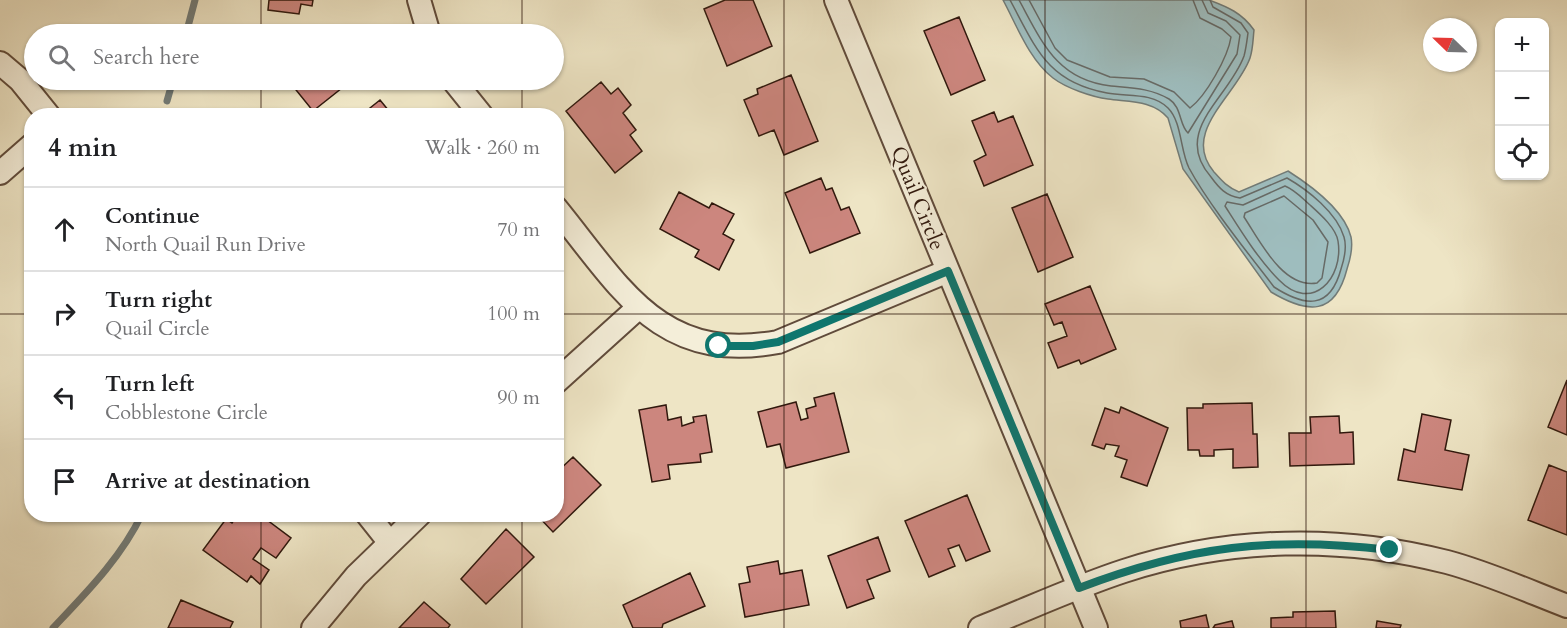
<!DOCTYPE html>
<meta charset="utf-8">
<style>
body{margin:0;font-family:Cardo,serif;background:#f2f2f2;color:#202124}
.controls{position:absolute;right:18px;top:18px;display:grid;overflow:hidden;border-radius:12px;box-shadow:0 2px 4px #0004}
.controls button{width:54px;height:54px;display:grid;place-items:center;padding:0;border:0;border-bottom:2px solid #e0e0e0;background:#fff;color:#202124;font:30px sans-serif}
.compass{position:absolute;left:1423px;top:18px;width:54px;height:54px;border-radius:50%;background:#fff;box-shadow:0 2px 4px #0004;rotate:293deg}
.stop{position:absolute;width:18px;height:18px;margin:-14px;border:4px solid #0f766e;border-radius:50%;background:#fff}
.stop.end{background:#0f766e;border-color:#fff;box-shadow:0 2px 6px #0008}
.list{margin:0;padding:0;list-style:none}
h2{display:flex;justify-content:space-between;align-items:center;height:78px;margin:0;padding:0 24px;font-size:26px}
h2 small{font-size:20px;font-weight:400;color:#757577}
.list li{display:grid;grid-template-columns:39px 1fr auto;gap:18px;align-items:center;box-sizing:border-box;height:84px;padding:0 24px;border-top:2px solid #e0e0e0}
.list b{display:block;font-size:22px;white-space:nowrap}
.list p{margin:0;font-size:20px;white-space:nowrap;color:#757577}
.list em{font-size:20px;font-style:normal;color:#757577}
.icon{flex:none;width:33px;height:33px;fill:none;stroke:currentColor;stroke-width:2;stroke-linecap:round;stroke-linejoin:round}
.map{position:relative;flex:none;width:1567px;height:628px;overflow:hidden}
.search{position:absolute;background:#fff;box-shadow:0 2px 4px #0004;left:24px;top:24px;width:540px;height:66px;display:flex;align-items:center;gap:15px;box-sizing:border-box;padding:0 21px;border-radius:33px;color:#757577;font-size:22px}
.panel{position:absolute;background:#fff;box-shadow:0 2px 4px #0004;left:24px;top:108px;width:540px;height:414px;border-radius:24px}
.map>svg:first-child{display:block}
</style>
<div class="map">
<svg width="1567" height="628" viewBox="0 0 1567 628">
<rect width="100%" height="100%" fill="#eee5c5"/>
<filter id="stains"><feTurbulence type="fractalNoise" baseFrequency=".00333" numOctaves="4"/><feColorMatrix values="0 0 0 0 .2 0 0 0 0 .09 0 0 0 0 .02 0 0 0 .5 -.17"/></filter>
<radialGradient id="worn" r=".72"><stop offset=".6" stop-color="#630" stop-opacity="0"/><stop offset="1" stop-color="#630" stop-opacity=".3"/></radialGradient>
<path fill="#9ebdbe" stroke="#727b77" stroke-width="1.5" d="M1003,0H1209C1228,7 1242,13 1254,30C1253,39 1253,49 1250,58C1237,95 1180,132 1214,172C1222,181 1227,187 1239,192L1288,171C1310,185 1344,209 1351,237C1353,247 1350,260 1347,269C1335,316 1308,314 1271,292L1183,169L1168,118C1153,100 1129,102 1108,99C1092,97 1066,88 1053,78C1029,59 1017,26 1003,0Z"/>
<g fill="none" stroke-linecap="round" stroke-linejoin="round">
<path stroke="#676a66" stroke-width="1.5" d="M1010,0C1036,48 1047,82 1107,93C1127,97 1152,92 1168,108C1182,122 1180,150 1189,168C1209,205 1248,253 1274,287C1305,307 1330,310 1341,269C1344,260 1347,247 1344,237C1337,213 1308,190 1287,178L1240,198C1226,196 1219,188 1211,177C1171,131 1229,98 1244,56C1246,49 1247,40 1248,33L1241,23L1213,7L1210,0
M1019,0C1042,42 1057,80 1111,86C1132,88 1150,88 1169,99C1182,107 1179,125 1188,133L1237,54L1240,35L1226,21L1208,13L1202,0
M1029,0L1055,48L1067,60L1110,77L1144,79L1174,92L1190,108C1206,96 1228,57 1231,37L1222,29L1200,18L1193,0
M1285,186C1295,190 1302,198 1310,205C1320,214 1336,228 1338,241C1344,278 1312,314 1279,280C1258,259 1241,231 1225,206L1227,202L1243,205Z
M1284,196L1313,220L1328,242L1322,278L1317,283C1283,289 1260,241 1244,217L1245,213Z"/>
<path stroke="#727b77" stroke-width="7" d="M186,34L195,0
M167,101L173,80
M53,628C86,593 121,558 142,514"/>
</g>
<path fill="#cc867e" stroke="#30180d" stroke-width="1.5" d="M269,0H313L312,6L301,4L299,14L268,10Z
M725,0H753L772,46L727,66L704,9Z
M959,17L985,80L951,95L924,31Z
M791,75L818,141L784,155L774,130L759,136L744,100L758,94L757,89Z
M288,80H352L313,111Z
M601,82L611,94L618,88L631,105L623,113L636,130L630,135L642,151L615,173L566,111Z
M380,100L389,111L392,109L397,116H360Z
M994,112L998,122L1013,116L1033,165L984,186L974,161L986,155L972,121Z
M821,178L826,190L832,188L841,210L849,207L860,233L810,253L785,193Z
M679,192L709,208L712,203L734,214L723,234L734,240L719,270L695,257L699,250L660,229Z
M1047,194L1073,257L1038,272L1012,208Z
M1090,286L1116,349L1081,364L1079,360L1058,368L1048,343L1067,336L1062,322L1054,325L1045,304Z
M1567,380V435L1548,427Z
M834,393L849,452L786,468L780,444L767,447L758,412L796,402L801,420L808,418L806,409L816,406L814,398Z
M1252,403L1253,434H1257L1258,467L1233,468V449L1214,450V456H1200L1199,450H1188L1187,408H1203V404Z
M666,405L668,420L681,417L682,426L694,422L693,417L706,415L712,452L700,454L701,462L668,465L670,479L652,482L639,410Z
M1121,407L1168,428L1147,486L1121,477L1127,460L1115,456L1119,446L1106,444L1104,449L1092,445L1105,408L1119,413Z
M1422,414L1451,420L1445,450L1469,455L1462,490L1398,480L1404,449L1415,452Z
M1339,416L1340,433L1353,432L1354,464L1290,466L1289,433H1311L1310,417Z
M573,457L601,485L553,532L536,514H556V473Z
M1549,465L1567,472V535L1528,520Z
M967,495L990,551L966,561L959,545L948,549L955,566L929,577L905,521Z
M238,514H259L291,538L276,558L261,548L253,559L269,570L260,584L251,576L247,582L203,550L226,519L232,523Z
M506,529L534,557L486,604L461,579Z
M878,537L890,571L867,580L874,598L847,608L828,556Z
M778,561L780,574L802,570L809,605L745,617L739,584L750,582L747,567Z
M690,573L705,606L663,624L662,628H633L623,605Z
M181,600L233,622L230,628H168Z
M424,602L450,625L448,628H399Z
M1335,611L1336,628H1271V618L1293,617V612Z
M1206,615L1209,628H1181L1180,621Z
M1232,621L1234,628H1213L1215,625Z
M1377,621L1401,625L1400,628H1376Z"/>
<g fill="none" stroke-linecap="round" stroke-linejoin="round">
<g stroke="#604b3b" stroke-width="26">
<path id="minor" d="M419,0L429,34
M836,0L1096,628
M0,63L20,80L49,116
M453,80L482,116
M0,173L32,145
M556,208C621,288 660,364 778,342L948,271
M556,382L639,307
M367,514L390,543
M313,628L356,576L420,514
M980,628C1028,609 1075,587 1124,571C1229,537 1341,535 1447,562C1488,573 1528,591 1567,606"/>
</g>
<use href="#minor" stroke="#f4eed9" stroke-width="22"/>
</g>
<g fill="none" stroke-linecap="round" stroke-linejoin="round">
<path stroke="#0f766e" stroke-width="8" d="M719,346H753L778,342L948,271L1079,588C1189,546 1273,536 1390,550"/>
</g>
<path fill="none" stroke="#30180d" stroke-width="1.5" stroke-opacity="0.55" d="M261,0V34M522,0V34M784,0V628M1045,0V628M1306,0V628M261,80V116M522,80V116M0,314H32M556,314H1567M261,514V628M522,514V628"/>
<g text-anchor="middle" stroke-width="4.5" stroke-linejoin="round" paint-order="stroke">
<g font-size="21" fill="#30180d" stroke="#f4eed9">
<text transform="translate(918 198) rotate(68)" y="7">Quail Circle</text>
</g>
</g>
<rect width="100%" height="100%" filter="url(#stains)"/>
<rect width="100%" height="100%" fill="url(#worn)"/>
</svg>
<div class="controls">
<button>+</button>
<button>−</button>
<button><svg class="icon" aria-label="locate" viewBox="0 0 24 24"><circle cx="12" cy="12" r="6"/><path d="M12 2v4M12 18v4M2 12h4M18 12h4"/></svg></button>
</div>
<svg class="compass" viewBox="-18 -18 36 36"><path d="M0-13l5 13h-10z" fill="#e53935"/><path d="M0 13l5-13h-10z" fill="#757577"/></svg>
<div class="stop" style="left:719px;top:346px"></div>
<div class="stop end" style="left:1390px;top:550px"></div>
<div class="search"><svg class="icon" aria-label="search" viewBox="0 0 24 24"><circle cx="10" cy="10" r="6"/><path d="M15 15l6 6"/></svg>Search here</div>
<section class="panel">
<h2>4 min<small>Walk · 260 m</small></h2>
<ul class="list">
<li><svg class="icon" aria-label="ahead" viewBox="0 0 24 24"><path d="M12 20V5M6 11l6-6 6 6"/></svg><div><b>Continue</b><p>North Quail Run Drive</p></div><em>70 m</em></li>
<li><svg class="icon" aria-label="right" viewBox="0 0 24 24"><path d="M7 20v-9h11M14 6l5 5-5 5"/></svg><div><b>Turn right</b><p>Quail Circle</p></div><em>100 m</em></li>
<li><svg class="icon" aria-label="left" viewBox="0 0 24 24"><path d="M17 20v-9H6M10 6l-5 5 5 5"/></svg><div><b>Turn left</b><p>Cobblestone Circle</p></div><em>90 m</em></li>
<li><svg class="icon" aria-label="arrive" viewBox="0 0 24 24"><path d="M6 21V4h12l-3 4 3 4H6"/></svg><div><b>Arrive at destination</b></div></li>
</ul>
</section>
</div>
